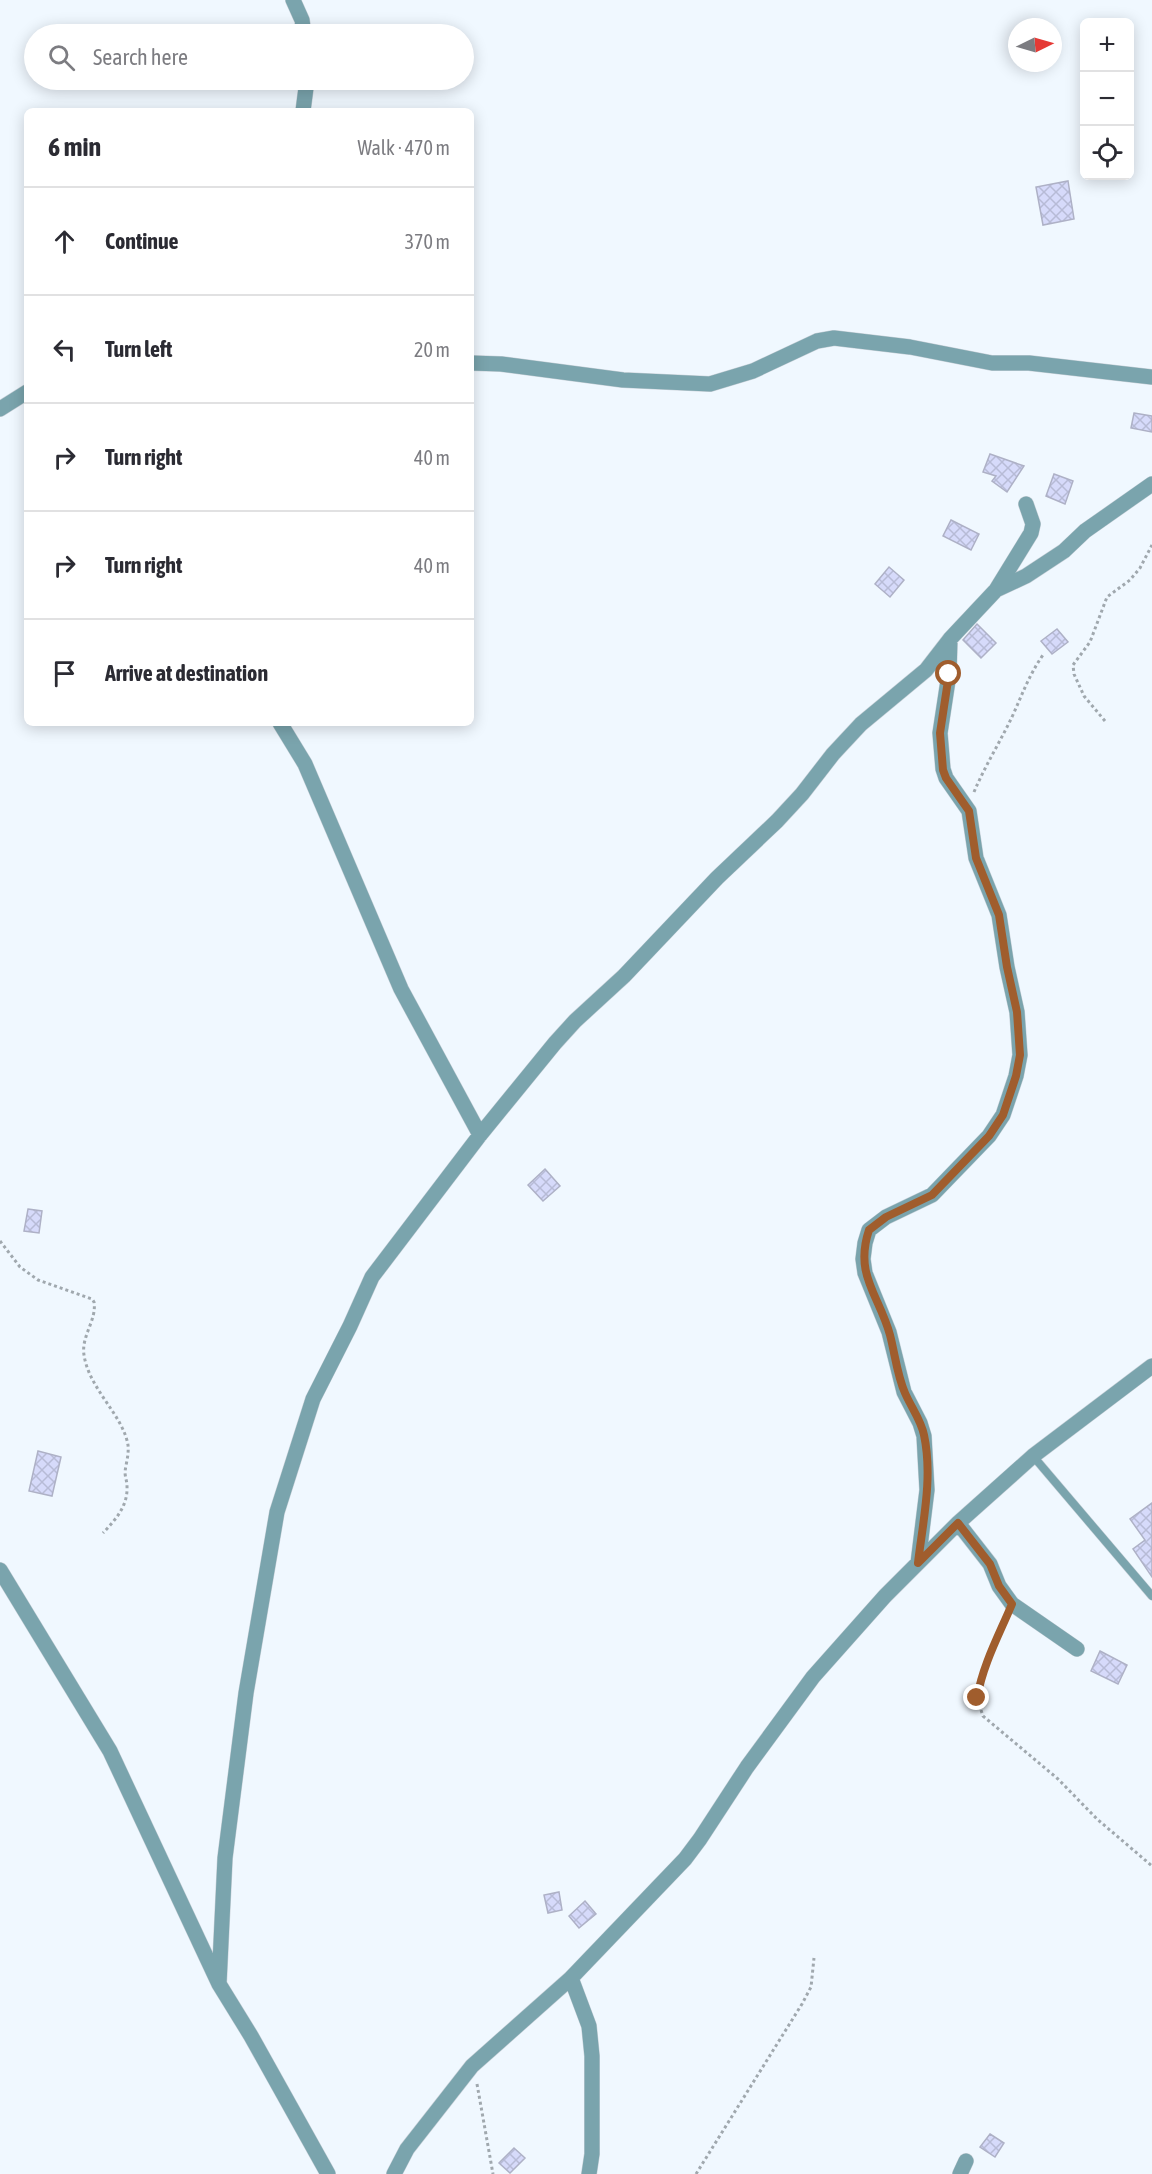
<!DOCTYPE html>
<meta charset="utf-8">
<style>
body{margin:0;font-family:"Asap Condensed",sans-serif;background:#f2f2f3;color:#2b2b33}
.controls{position:absolute;right:18px;top:18px;display:grid;overflow:hidden;border-radius:9px;box-shadow:0 3px 15px #0003}
.controls button{width:54px;height:54px;display:grid;place-items:center;padding:0;border:0;border-bottom:2px solid #e1e1e2;background:#fff;color:#2b2b33;font:30px sans-serif}
.compass{position:absolute;left:1008px;top:18px;width:54px;height:54px;border-radius:50%;background:#fff;box-shadow:0 3px 15px #0003;rotate:85deg}
.stop{position:absolute;width:18px;height:18px;margin:-14px;border:4px solid #a05d2d;border-radius:50%;background:#fff}
.stop.end{background:#a05d2d;border-color:#fff;box-shadow:0 2px 6px #0008}
.list{margin:0;padding:0;list-style:none}
h2{display:flex;justify-content:space-between;align-items:center;height:78px;margin:0;padding:0 24px;font-size:26px}
h2 small{font-size:20px;font-weight:400;color:#7c7c81}
.list li{display:grid;grid-template-columns:39px 1fr auto;gap:18px;align-items:center;box-sizing:border-box;height:108px;padding:0 24px;border-top:2px solid #e1e1e2}
.list b{display:block;font-size:22px;white-space:nowrap}
.list em{font-size:20px;font-style:normal;color:#7c7c81}
.icon{flex:none;width:33px;height:33px;fill:none;stroke:currentColor;stroke-width:2;stroke-linecap:round;stroke-linejoin:round}
.map{position:relative;flex:none;width:1152px;height:2174px;overflow:hidden}
.search{position:absolute;background:#fff;box-shadow:0 3px 15px #0003;left:24px;top:24px;width:450px;height:66px;display:flex;align-items:center;gap:15px;box-sizing:border-box;padding:0 21px;border-radius:33px;color:#7c7c81;font-size:22px}
.panel{position:absolute;background:#fff;box-shadow:0 3px 15px #0003;left:24px;top:108px;width:450px;height:618px;border-radius:9px}
.map>svg:first-child{display:block}
</style>
<div class="map">
<svg width="1152" height="2174" viewBox="0 0 1152 2174">
<defs>
<pattern id="building-cross-hatch" width="8" height="8" patternUnits="userSpaceOnUse" patternTransform="scale(1.5)"><rect width="8" height="8" fill="#d6dafa"/><path d="M0 0l8 8M0 8l8-8" fill="none" stroke="#b7bbd6"/></pattern>
</defs>
<rect width="100%" height="100%" fill="#f0f8ff"/>
<path fill="url(#building-cross-hatch)" stroke="#aeb1c6" stroke-width="1.5" d="M1068,181L1074,219L1043,225L1036,187Z
M1134,413L1152,416V432L1131,428Z
M990,454L1024,466L1007,492L992,481L996,476L983,472Z
M1054,474L1073,481L1065,504L1046,496Z
M951,520L979,534L971,550L943,536Z
M889,567L904,580L890,597L875,584Z
M977,624L996,643L981,658L963,640Z
M1057,629L1068,642L1052,654L1041,641Z
M545,1169L560,1186L543,1201L528,1185Z
M28,1209L42,1211L39,1233L24,1231Z
M38,1451L61,1457L52,1496L29,1491Z
M1152,1503V1577L1133,1549L1145,1540L1130,1519Z
M1100,1651L1127,1665L1118,1684L1091,1671Z
M559,1892L562,1910L548,1913L544,1895Z
M585,1901L596,1914L579,1928L569,1916Z
M990,2134L1004,2143L995,2157L980,2147Z
M514,2148L525,2158L510,2173L499,2163Z"/>
<g fill="none" stroke-linecap="round" stroke-linejoin="round">
<g stroke="#c9d1d8" stroke-width="9">
<path id="service" d="M1033,1456L1152,1596"/>
</g>
<g stroke="#c9d1d8" stroke-width="16">
<path id="minor" d="M293,0L302,20L304,34
M303,111L307,80
M471,363L501,364L623,380L710,384L753,371L817,341L834,338L910,347L992,363H1029L1152,377
M0,409L27,392
M996,590L1031,533L1033,524L1026,504
M280,723L305,764L401,989L480,1135
M958,1523L990,1564L999,1586L1012,1604L1077,1649
M918,1563L927,1490L924,1436L920,1423L904,1392L889,1332L865,1273L863,1259L865,1243L869,1230L886,1217L932,1195L989,1136L1003,1115L1016,1076L1020,1055L1017,1012L1007,967L999,915L976,858L969,811L946,778L943,769L940,733L949,674L950,639
M0,1570L110,1751L219,1984L251,2036L328,2174
M571,1978L589,2026L592,2056V2154L589,2174
M219,1984L225,1858L246,1693L277,1512L313,1399L350,1326L372,1277L480,1135L555,1043L575,1021L624,976L717,878L777,821L802,794L833,754L861,724L926,670L950,639L996,590L1026,576L1064,551L1085,531L1152,484
M394,2174L407,2149L472,2066L571,1978L685,1859L700,1839L747,1767L813,1677L885,1596L958,1523L1033,1456L1152,1366
M960,2174L966,2161"/>
</g>
<path stroke="#a0a8ae" stroke-width="3" stroke-dasharray="3 3" stroke-linecap="butt" d="M1105,721L1084,696L1074,674L1073,665L1090,642L1107,597L1130,580L1140,568L1152,545
M974,792C985,766 1000,742 1012,717C1022,695 1029,675 1043,655
M0,1241L20,1267L38,1280L92,1299L94,1302C97,1320 81,1336 84,1355C89,1389 123,1415 128,1445C129,1455 126,1463 125,1472C125,1477 127,1481 127,1486C128,1506 116,1519 103,1533
M1005,1620L992,1649L980,1681L977,1698L983,1716L1058,1779L1097,1819L1152,1866
M477,2084L493,2174
M696,2174L802,2004L811,1987L814,1958"/>
<use href="#service" stroke="#7aa4ad" stroke-width="8"/>
<use href="#minor" stroke="#7aa4ad" stroke-width="15"/>
</g>
<g fill="none" stroke-linecap="round" stroke-linejoin="round">
<path stroke="#a05d2d" stroke-width="8" d="M949,674L940,733L943,770L946,778L969,811L976,858L999,915L1007,967L1017,1012L1020,1055L1016,1076L1003,1115L989,1136L932,1195L886,1217L869,1230C854,1275 879,1295 890,1335C895,1354 897,1375 905,1393C911,1407 921,1420 924,1435C933,1477 923,1521 918,1563L958,1523L990,1564L999,1586L1012,1604C999,1635 983,1664 977,1698"/>
</g>
</svg>
<div class="controls">
<button>+</button>
<button>−</button>
<button><svg class="icon" aria-label="locate" viewBox="0 0 24 24"><circle cx="12" cy="12" r="6"/><path d="M12 2v4M12 18v4M2 12h4M18 12h4"/></svg></button>
</div>
<svg class="compass" viewBox="-18 -18 36 36"><path d="M0-13l5 13h-10z" fill="#e53935"/><path d="M0 13l5-13h-10z" fill="#7c7c81"/></svg>
<div class="stop" style="left:949px;top:674px"></div>
<div class="stop end" style="left:977px;top:1698px"></div>
<div class="search"><svg class="icon" aria-label="search" viewBox="0 0 24 24"><circle cx="10" cy="10" r="6"/><path d="M15 15l6 6"/></svg>Search here</div>
<section class="panel">
<h2>6 min<small>Walk · 470 m</small></h2>
<ul class="list">
<li><svg class="icon" aria-label="ahead" viewBox="0 0 24 24"><path d="M12 20V5M6 11l6-6 6 6"/></svg><div><b>Continue</b></div><em>370 m</em></li>
<li><svg class="icon" aria-label="left" viewBox="0 0 24 24"><path d="M17 20v-9H6M10 6l-5 5 5 5"/></svg><div><b>Turn left</b></div><em>20 m</em></li>
<li><svg class="icon" aria-label="right" viewBox="0 0 24 24"><path d="M7 20v-9h11M14 6l5 5-5 5"/></svg><div><b>Turn right</b></div><em>40 m</em></li>
<li><svg class="icon" aria-label="right" viewBox="0 0 24 24"><path d="M7 20v-9h11M14 6l5 5-5 5"/></svg><div><b>Turn right</b></div><em>40 m</em></li>
<li><svg class="icon" aria-label="arrive" viewBox="0 0 24 24"><path d="M6 21V4h12l-3 4 3 4H6"/></svg><div><b>Arrive at destination</b></div></li>
</ul>
</section>
</div>
